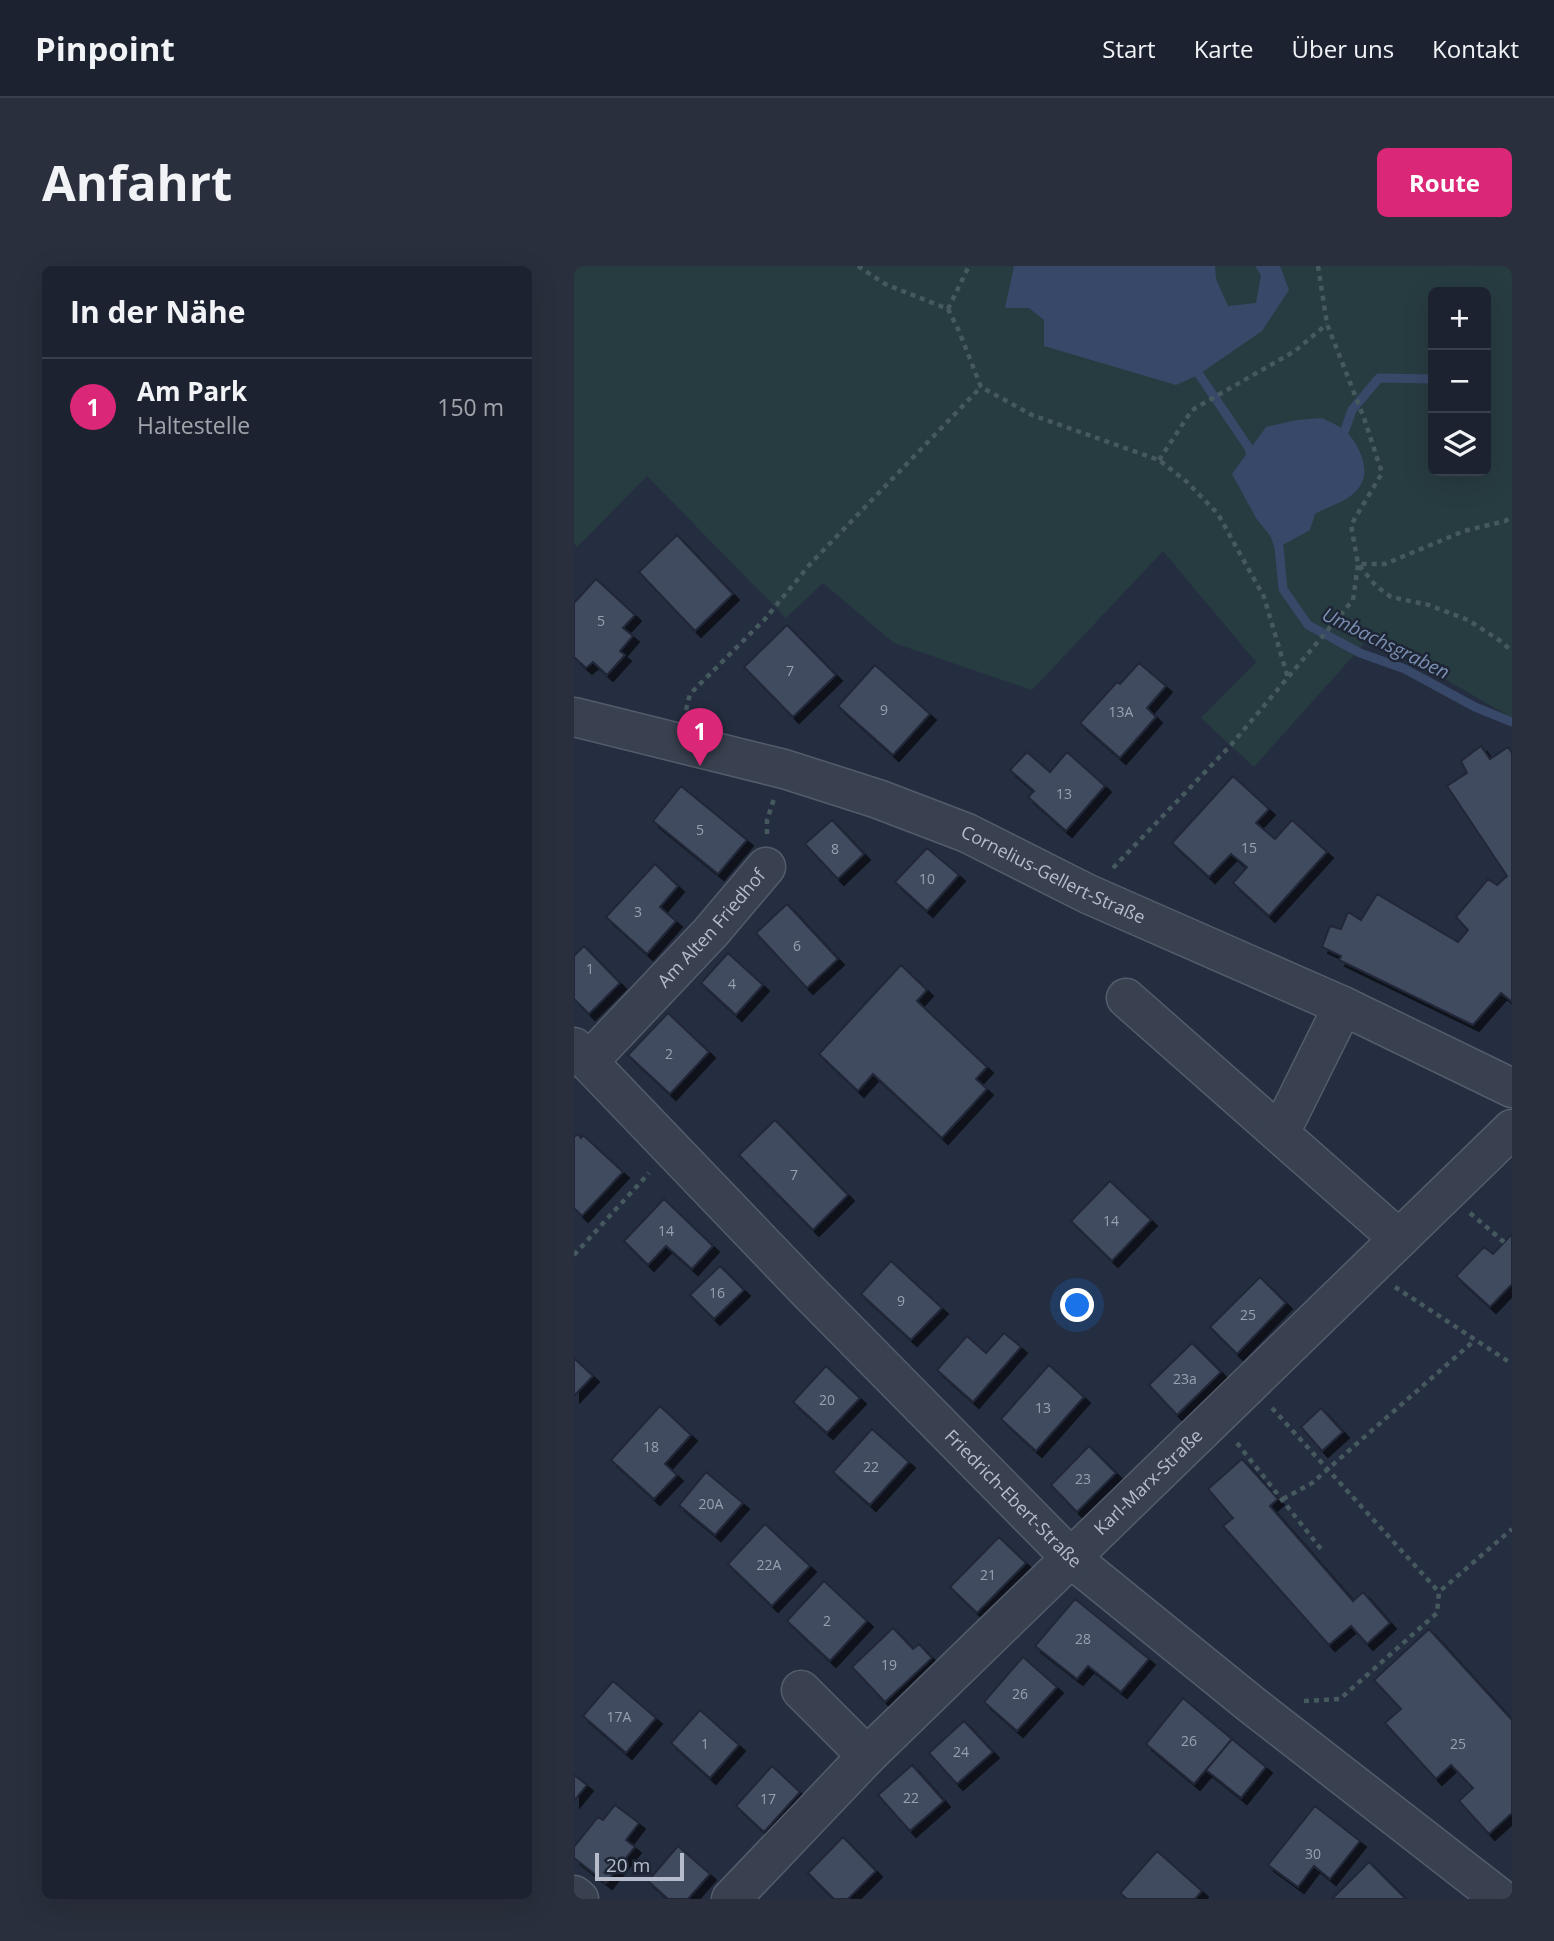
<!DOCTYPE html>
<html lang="de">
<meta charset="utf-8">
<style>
body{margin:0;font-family:"Open Sans",sans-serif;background:#292f3c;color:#f1f3f6}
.controls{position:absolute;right:21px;top:21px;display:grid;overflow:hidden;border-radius:10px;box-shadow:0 7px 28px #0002}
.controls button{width:63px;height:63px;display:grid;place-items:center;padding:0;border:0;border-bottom:2px solid #3a3f4c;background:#1c2230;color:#f1f3f6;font:35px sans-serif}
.scale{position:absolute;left:21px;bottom:18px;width:89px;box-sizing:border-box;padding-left:7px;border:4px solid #b6bccb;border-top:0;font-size:19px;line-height:24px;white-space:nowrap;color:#b6bccb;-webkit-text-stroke:5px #1e2635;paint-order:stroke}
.you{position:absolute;left:504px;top:1040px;width:24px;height:24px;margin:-18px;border:5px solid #fff;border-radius:50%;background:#1a73e8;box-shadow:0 0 0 10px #1a73e833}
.badge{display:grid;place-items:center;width:46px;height:46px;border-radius:50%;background:#db2777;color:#fff;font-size:23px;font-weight:700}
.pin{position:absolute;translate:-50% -58px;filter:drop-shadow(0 2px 4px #0008)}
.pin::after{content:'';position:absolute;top:37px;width:24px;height:21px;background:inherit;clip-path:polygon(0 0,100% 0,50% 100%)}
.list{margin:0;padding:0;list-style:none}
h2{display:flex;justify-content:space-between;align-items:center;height:91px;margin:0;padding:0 28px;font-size:30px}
h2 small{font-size:23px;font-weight:400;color:#a0a4ab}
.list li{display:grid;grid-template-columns:46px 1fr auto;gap:21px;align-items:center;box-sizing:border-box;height:98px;padding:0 28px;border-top:2px solid #3a3f4c}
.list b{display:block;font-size:26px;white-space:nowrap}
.list p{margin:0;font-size:23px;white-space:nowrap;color:#a0a4ab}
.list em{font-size:23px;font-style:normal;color:#a0a4ab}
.icon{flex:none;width:38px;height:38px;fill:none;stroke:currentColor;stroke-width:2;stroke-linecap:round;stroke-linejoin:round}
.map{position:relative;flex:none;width:938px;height:1633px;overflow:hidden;border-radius:10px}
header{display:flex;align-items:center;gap:42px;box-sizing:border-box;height:98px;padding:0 35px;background:#1c2230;border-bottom:2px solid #3a3f4c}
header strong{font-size:33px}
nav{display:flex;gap:38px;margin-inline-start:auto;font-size:24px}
.intro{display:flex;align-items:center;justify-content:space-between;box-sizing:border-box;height:168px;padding:0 42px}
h1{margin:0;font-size:49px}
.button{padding:18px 32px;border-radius:10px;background:#db2777;color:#fff;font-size:24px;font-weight:700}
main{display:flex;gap:42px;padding:0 42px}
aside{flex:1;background:#1c2230;border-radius:10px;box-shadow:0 7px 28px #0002}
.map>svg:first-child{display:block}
</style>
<header>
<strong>Pinpoint</strong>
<nav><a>Start</a><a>Karte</a><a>Über uns</a><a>Kontakt</a></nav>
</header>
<div class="intro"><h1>Anfahrt</h1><a class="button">Route</a></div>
<main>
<aside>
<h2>In der Nähe<small></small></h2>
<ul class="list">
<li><span class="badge">1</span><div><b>Am Park</b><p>Haltestelle</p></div><em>150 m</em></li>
</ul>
</aside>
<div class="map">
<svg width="938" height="1633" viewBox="0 0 938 1633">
<defs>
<filter id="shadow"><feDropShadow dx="6" dy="6" stdDeviation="0" flood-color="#0009"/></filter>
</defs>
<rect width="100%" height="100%" fill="#252e40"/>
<path fill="#273c41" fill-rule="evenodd" d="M0,0H938V452L797,370L680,501L627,452L682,396L589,285L458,424L320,377L249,317L212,352L73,210L3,281L0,277ZM859,26H912V205H859Z"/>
<path fill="#384868" d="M440,0H641L642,13L654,40L682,37L687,9L681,0H706L715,24L688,65L624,109L602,119L470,80V54L455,42H431Z
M748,152C756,156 766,160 772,165C786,180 799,207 783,224C773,236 754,240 741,248L736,264L705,281L682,252L658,208L692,161L723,154Z"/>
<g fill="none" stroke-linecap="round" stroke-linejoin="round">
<path stroke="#384868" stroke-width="9" d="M620,101L675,182L678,192
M771,164L778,144L805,112L859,113
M701,269L705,281L709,323L734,359L786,387L831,403L901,441L938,456"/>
</g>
<path fill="#414b60" stroke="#202837" stroke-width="2" filter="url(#shadow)" d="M103,269L159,328L121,365L65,306Z
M22,313L61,349L49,362L59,370L46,385L51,389L33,409L19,396L12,402L0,391V337Z
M213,359L262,409L219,451L170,401Z
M565,397L592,420L573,442L582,451L546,492L506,457L543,416L546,418Z
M301,399L356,448L319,489L264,440Z
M907,480L916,493L934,481L938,487V736L927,727L899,759L765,694L767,690L748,681L756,660L767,663L774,646L787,654L803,628L884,676L894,664L882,651L914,613L923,619L933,610L873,520L893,507L887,495Z
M453,486L476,506L493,486L531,520L492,565L454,531L460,525L436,504Z
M659,510L695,543L682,557L701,573L718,554L753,586L695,650L659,617L673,601L657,588L635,611L598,577Z
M107,520L173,574L144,608L79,555Z
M258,554L290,588L264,613L231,578Z
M353,582L385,609L353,645L321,616Z
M81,598L104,620L86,641L102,655L73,688L32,651Z
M213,638L264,693L233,722L182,667Z
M10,680L46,717L15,748L0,733V690Z
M154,687L189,719L162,749L127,717Z
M327,699L353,724L343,735L413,801L402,813L413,823L368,872L299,808L284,825L245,788Z
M94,747L135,786L96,828L54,789Z
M201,854L274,929L239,964L165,889Z
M4,868L7,872L9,869L49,906L8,950L0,942V871Z
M536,915L577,954L538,995L497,955Z
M90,933L139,980L118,1003L92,980L74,999L50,975Z
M938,968V1018L916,1041L882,1010L910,981L919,988Z
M317,995L368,1042L337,1074L287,1028Z
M146,1000L170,1024L140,1053L116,1029Z
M686,1011L712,1037L663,1088L636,1061Z
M430,1067L447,1081L399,1136L363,1104L393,1070L412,1087Z
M618,1077L647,1106L603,1149L575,1119Z
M0,1092L19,1110L0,1130Z
M475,1099L510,1131L462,1185L427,1153Z
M252,1100L286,1132L253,1167L219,1136Z
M86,1140L117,1169L91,1198L103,1209L80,1233L37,1194Z
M747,1142L769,1166L748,1185L727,1161Z
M298,1163L335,1196L296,1239L259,1206Z
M515,1180L542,1207L503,1246L477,1219Z
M668,1193L704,1233L696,1240L779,1335L789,1326L816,1357L793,1378L777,1360L755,1379L649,1260L659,1252L634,1223Z
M132,1206L169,1237L141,1269L105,1239Z
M191,1258L236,1300L198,1340L154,1298Z
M425,1271L452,1297L403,1347L376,1321Z
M250,1315L293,1355L256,1395L213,1355Z
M501,1333L575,1393L547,1426L514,1400L503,1413L461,1380Z
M319,1362L339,1383L345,1378L358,1392L311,1436L278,1401Z
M855,1363L938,1454V1547L915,1568L885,1535L899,1522L877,1499L862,1513L811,1457L827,1443L800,1414Z
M449,1391L483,1421L443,1465L410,1436Z
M39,1415L82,1452L52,1487L9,1450Z
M609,1432L658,1473L620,1518L572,1478Z
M126,1444L165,1479L136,1512L97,1477Z
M390,1455L419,1486L383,1518L355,1487Z
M658,1473L692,1501L667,1532L632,1504Z
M338,1499L370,1535L336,1565L304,1529Z
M198,1500L226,1526L190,1566L162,1540Z
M0,1509L13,1519L0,1535Z
M41,1539L65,1557L52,1574L61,1581L32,1617L0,1592V1581L24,1551L29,1554Z
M741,1540L786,1575L756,1613L740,1600L724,1621L694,1599Z
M269,1571L302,1605L274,1633H260L234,1607Z
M104,1580L136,1608L114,1633H94L74,1615Z
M583,1585L628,1625L621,1633H553L546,1627Z
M795,1596L832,1633H758Z"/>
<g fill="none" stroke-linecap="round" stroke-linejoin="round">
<g stroke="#545c6b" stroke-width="41">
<g id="minor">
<path id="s1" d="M0,451L210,503L304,533L393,567L514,628L769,740L938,822"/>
<path d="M552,732L825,973"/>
<path id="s2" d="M0,781L234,1025L498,1293L678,1439L927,1633"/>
<path id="s3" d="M14,796L137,666L192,601"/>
<path d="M702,863L714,851L769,740"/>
<path d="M227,1424L293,1490"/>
<path d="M0,1629L5,1633"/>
<path id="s4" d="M157,1633L293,1490L938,863"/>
</g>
</g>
<path stroke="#45595e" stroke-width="4.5" stroke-dasharray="5 5" stroke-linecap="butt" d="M284,0L311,18L374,43L385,65L407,121L458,149L585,194L613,216L644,248L690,331L714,412
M744,0L753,58L790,152L808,207L777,259L784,298L802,320L817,331L855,339L894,354L925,374L938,385
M374,43L395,0
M585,194L618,144L721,85L753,58
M112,444L116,428L191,353L237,297L407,121
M193,568V554L200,533
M539,602L657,479L779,334L784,298H811L890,265L931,255L938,251
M896,947L930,976
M0,989L75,907
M821,1021L938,1098
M698,1142L865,1326
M663,1177L747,1283
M709,1233L738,1217L901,1074
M730,1435L766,1433L863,1347L865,1326L938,1263"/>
<use href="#minor" stroke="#394150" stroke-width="38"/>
</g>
<g text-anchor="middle" stroke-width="5" stroke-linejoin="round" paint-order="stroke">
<g font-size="14" fill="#99a0b0">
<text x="27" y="360">5</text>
<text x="216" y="410">7</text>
<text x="310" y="449">9</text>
<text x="547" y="451">13A</text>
<text x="490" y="533">13</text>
<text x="126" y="569">5</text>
<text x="675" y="587">15</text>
<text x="261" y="588">8</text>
<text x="353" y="618">10</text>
<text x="64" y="651">3</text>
<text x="223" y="685">6</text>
<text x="16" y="708">1</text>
<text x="158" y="723">4</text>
<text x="95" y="793">2</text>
<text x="220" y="914">7</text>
<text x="537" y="960">14</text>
<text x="92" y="970">14</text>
<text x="143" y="1032">16</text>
<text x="327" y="1040">9</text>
<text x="674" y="1054">25</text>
<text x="611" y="1118">23a</text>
<text x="253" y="1139">20</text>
<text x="469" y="1147">13</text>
<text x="77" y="1186">18</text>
<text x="297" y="1206">22</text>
<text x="509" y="1218">23</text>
<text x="137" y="1243">20A</text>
<text x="195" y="1304">22A</text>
<text x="414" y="1314">21</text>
<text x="253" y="1360">2</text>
<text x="509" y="1378">28</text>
<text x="315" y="1404">19</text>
<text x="446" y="1433">26</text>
<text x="45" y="1456">17A</text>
<text x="615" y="1480">26</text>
<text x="131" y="1483">1</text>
<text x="884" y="1483">25</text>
<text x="387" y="1491">24</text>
<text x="337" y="1537">22</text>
<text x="194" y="1538">17</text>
<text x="739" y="1593">30</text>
</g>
<g font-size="18" fill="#b6bccb" stroke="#1e2635">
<text dy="6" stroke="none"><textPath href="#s1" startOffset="506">Cornelius-Gellert-Straße</textPath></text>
<text dy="6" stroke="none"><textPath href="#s3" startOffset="182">Am Alten Friedhof</textPath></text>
<text dy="6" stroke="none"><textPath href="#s4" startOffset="590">Karl-Marx-Straße</textPath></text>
<text dy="6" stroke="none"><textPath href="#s2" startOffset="630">Friedrich-Ebert-Straße</textPath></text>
</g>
<g font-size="19" font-style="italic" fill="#7c8fb2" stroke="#1e2635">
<text transform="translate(812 377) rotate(26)" y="7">Umbachsgraben</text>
</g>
</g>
</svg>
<div class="controls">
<button>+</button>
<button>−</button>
<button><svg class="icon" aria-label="layers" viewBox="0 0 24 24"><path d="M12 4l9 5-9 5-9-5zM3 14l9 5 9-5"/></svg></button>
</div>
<div class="scale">20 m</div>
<div class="you"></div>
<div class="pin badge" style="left:126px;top:500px">1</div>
</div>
</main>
